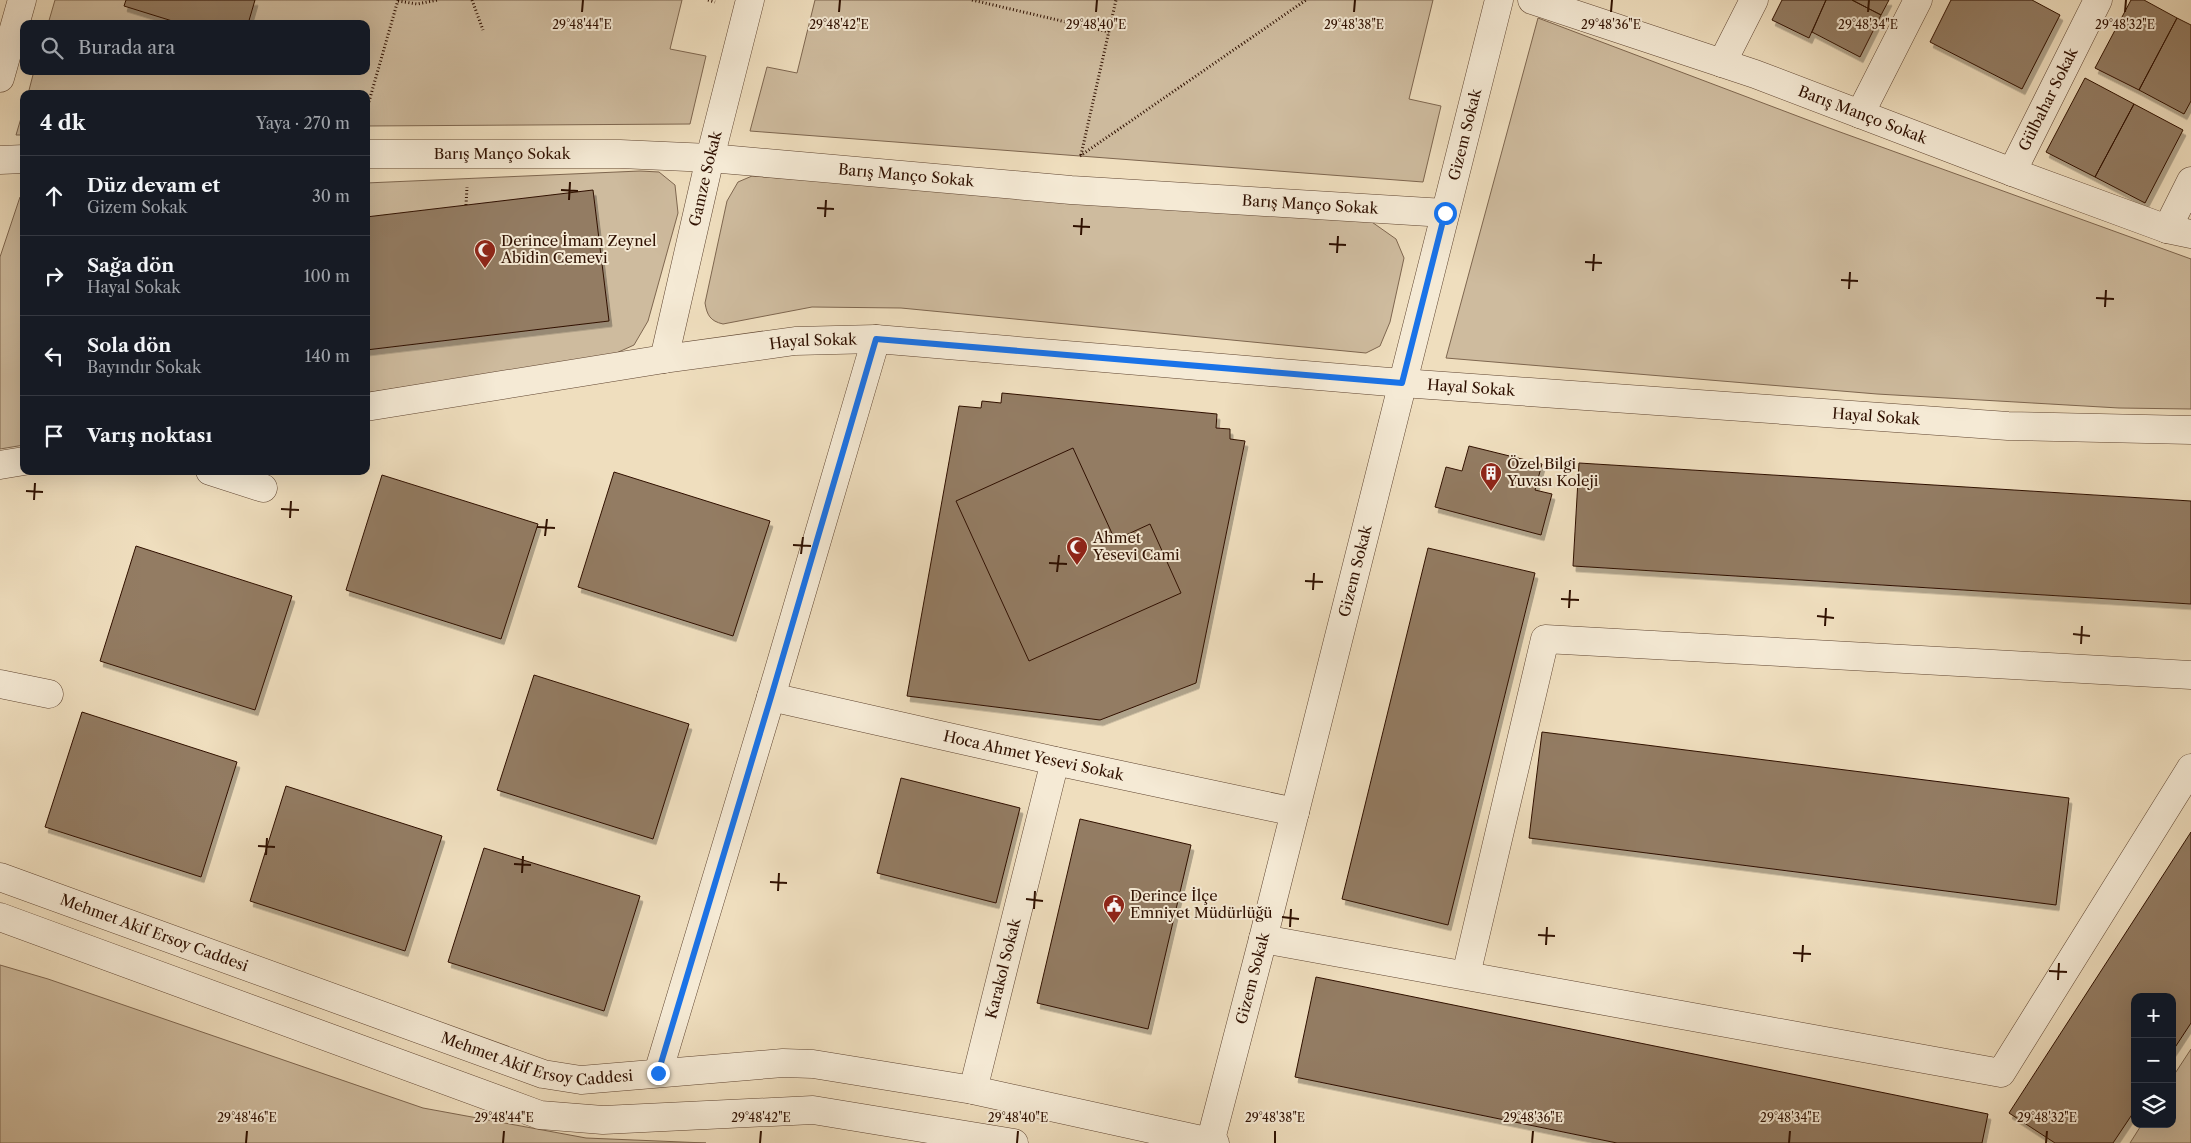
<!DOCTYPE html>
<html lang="tr">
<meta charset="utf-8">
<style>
body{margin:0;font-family:"Libre Caslon Text",serif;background:#20242c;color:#f1f3f6}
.controls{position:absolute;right:15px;bottom:15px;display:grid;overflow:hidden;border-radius:10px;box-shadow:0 5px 20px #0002}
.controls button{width:45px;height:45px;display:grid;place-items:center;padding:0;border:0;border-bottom:1px solid #363941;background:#171b24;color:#f1f3f6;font:25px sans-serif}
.stop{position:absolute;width:15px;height:15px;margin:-11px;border:4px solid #1a73e8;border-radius:50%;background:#fff}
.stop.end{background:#1a73e8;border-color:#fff;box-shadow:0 1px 5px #0008}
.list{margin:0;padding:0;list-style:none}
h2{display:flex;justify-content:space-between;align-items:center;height:65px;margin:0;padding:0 20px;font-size:21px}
h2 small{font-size:16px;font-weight:400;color:#9ea1a6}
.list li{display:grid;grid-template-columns:32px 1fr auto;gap:15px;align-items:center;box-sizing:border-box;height:80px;padding:0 20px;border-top:1px solid #363941}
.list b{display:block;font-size:19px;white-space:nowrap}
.list p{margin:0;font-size:16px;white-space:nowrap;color:#9ea1a6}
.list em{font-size:16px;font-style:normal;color:#9ea1a6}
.icon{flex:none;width:28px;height:28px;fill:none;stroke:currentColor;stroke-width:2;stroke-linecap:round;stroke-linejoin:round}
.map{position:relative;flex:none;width:2191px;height:1143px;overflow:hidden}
.search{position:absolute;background:#171b24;box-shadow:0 5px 20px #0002;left:20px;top:20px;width:350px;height:55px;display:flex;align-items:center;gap:12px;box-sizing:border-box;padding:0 18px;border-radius:10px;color:#9ea1a6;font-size:19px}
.panel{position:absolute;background:#171b24;box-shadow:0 5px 20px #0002;left:20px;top:90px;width:350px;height:385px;border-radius:10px}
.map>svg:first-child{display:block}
</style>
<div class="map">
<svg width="2191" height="1143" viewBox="0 0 2191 1143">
<defs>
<filter id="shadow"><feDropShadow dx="3" dy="5.5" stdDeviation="0" flood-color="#0004"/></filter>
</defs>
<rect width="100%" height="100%" fill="#efdebe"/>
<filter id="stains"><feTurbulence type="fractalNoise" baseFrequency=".004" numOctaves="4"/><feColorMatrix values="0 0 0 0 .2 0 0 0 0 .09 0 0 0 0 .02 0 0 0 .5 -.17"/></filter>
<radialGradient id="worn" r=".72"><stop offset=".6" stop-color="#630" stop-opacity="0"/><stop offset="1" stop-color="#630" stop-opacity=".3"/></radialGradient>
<path fill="#cebb9e" stroke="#7e664f" d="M55,0H682L670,49L706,56L690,124L366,126V94H28L34,71H366V24H48Z
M815,0H1433L1409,99L1441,106L1423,182L750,131L767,67L797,73Z
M1538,18L1829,128L2191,259V409L2119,408L1877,394L1446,358Z
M24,108V135H16Z
M640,171L659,172L675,185L678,213L648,321L634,345L612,355L366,393V183Z
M752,176L1369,220L1396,239L1404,258L1390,322L1380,346L1366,353L901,308L812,307L723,324C710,321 707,315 705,303L727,201L738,182Z
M20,197H24V445L0,449V257Z
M0,965L48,979L423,1108L586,1138L706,1143H0Z
M2191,1049V1143H2130L2142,1124H2172V1078Z"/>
<path fill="#937b63" stroke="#2f1000" filter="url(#shadow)" d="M126,0H255L248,24H182L124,6Z
M1782,0H1826L1809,38L1772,20Z
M1826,0H1852L1881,15L1860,57L1812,32Z
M1852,0H1889L1881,15Z
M1951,0H2032L2060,15L2022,89L1930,42Z
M2131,0H2144L2177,18L2139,90L2095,68Z
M2177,18L2191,25V101L2184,114L2139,90Z
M2085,78L2134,104L2095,177L2046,152Z
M2134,104L2183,130L2145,203L2095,177Z
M593,190L609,321L366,350V217Z
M1002,393L1217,414L1216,428L1230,429V439L1245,441L1196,683L1100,720L907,696L959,406L981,408L982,401L1001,403Z
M1469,446L1542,464L1535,490L1552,494L1541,535L1435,507L1446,467L1462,471Z
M1073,448L1115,540L1150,524L1181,593L1029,661L956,501Z
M1579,463L2191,501V604L1573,566Z
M614,472L770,521L733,636L578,587Z
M382,475L538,524L501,639L346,590Z
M136,546L292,596L255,710L100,661Z
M1428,548L1535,573L1448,925L1342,899Z
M534,675L689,724L653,839L497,790Z
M82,712L237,762L201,877L45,827Z
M1542,732L2069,798L2056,905L1529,838Z
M901,778L1020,808L996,903L877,873Z
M286,786L442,836L405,951L250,901Z
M1080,819L1191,845L1148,1029L1037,1003Z
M2191,832V1023L2172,1052V997H2135V1110L2113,1143H2055L2009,1113Z
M484,848L640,896L604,1011L448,962Z
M1316,977L1988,1114L1982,1143H1617L1295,1077Z"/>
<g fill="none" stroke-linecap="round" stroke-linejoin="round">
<g stroke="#5f4430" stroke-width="29">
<g id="minor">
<path id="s1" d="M1532,0L1755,74L2012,172L2167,229L2191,234"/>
<path d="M1722,63L1754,0"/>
<path d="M0,78L22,0"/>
<path d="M1860,114L1918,0"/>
<path id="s2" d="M366,154H620L710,158L1071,190L1445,213"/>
<path d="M0,160L24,159"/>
<path id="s3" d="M2012,172L2098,0"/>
<path d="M2167,229L2191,181"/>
<path id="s4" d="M664,359L710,158L750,0"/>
<path id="s5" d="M366,407L664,359L795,341L876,339L1402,383L2008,426L2191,430"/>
<path d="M0,465L24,461"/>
<path d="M210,471L263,488"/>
<path d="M0,684L49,694"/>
<path id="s6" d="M771,697L1055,761L1295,812"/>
<path id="s7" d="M0,877L543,1074L581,1080L783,1063L813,1064L973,1090L1215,1143"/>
<path d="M0,917L540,1115L603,1120L813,1110L1014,1143"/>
<path d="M1263,939L2001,1073L2191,768"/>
<path d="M1466,975L1545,639L2191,675"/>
<path d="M658,1073L771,697L876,339"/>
<path id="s8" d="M973,1090L1055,761"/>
<path id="s9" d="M1210,1143L1263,939L1499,0"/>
</g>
</g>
<path stroke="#2f1000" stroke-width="3" stroke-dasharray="1 2.5" stroke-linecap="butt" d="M472,0L483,30
M708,0L715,2
M972,0L1109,32
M398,1L417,4L438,0
M366,112L398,0
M1081,155L1116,0
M1080,156L1306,0
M466,205L467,187"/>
<use href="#minor" stroke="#f5ead5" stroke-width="28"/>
</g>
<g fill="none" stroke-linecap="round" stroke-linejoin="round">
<path stroke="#1a73e8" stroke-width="6" d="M658,1073L771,697L876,339L1402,383L1445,213"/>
</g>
<path fill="none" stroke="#2f1000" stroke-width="2" d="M582,12L583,0M839,12L840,0M1096,12L1097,0M1354,12L1355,0M1611,12L1612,0M1868,12L1869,0M2125,12L2126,0M561,190L578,191M569,200L570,182M817,208L834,209M825,217L826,200M1073,226L1090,227M1081,235L1082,218M1329,244L1346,245M1337,253L1338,236M1585,262L1602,263M1593,271L1594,254M1841,280L1858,281M1849,289L1850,272M2096,298L2114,299M2105,307L2106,290M26,491L43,492M34,500L35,483M281,509L299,510M290,518L291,501M537,527L555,528M545,536L547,519M793,545L811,546M801,554L803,537M1049,563L1067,564M1057,572L1059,555M1305,581L1323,582M1313,590L1314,573M1561,599L1579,600M1569,608L1570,590M1817,616L1834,618M1825,626L1826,608M2073,634L2090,636M2081,644L2082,626M258,846L275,847M266,855L267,838M514,864L531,865M522,873L523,856M770,882L787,883M778,891L779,873M1026,899L1043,901M1034,909L1035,891M1282,917L1299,919M1290,927L1291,909M1538,935L1555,936M1546,945L1547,927M1793,953L1811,954M1802,962L1803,945M2049,971L2067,972M2058,980L2059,963M246,1143L247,1131M503,1143L504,1131M760,1143L761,1131M1017,1143L1018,1131M1275,1143V1131M1532,1143L1533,1131M1789,1143L1790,1131M2046,1143L2047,1131"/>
<defs>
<g id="mosque-pin" transform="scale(1.125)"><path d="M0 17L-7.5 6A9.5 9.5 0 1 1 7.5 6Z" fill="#8f2418" stroke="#f5ead5"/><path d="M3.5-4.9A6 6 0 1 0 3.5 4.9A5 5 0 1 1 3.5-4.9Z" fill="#fff"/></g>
<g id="building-pin" transform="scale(1.125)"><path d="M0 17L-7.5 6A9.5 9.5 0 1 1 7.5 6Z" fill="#8f2418" stroke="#f5ead5"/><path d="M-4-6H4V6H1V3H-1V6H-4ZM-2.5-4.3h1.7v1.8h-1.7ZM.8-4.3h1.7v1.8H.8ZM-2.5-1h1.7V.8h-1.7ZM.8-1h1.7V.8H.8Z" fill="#fff"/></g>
<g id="civic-pin" transform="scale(1.125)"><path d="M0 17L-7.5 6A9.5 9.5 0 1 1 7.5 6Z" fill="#8f2418" stroke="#f5ead5"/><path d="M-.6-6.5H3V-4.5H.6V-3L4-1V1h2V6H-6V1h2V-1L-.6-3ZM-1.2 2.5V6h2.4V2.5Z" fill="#fff"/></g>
</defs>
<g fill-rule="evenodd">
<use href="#mosque-pin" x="485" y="250"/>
<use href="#building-pin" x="1491" y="473"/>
<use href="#mosque-pin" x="1077" y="547"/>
<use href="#civic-pin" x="1114" y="905"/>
</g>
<g text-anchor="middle" stroke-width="4" stroke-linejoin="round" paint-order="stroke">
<g font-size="15" fill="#2f1000" stroke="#f5ead5">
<text dy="5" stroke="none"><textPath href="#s3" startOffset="81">Gülbahar Sokak</textPath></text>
<text dy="5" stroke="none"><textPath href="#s1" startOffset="350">Barış Manço Sokak</textPath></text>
<text dy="5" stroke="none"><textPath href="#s9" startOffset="1040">Gizem Sokak</textPath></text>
<text dy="5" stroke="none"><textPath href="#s2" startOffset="136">Barış Manço Sokak</textPath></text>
<text dy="5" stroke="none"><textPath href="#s2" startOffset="541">Barış Manço Sokak</textPath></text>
<text dy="5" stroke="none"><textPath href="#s4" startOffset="185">Gamze Sokak</textPath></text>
<text dy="5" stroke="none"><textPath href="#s2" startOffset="946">Barış Manço Sokak</textPath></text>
<text dy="5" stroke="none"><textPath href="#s5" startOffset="452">Hayal Sokak</textPath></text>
<text dy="5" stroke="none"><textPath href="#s5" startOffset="1112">Hayal Sokak</textPath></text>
<text dy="5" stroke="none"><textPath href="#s5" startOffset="1518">Hayal Sokak</textPath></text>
<text dy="5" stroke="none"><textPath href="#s9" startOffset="590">Gizem Sokak</textPath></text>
<text dy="5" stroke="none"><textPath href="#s6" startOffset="269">Hoca Ahmet Yesevi Sokak</textPath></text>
<text dy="5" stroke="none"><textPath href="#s7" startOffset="164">Mehmet Akif Ersoy Caddesi</textPath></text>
<text dy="5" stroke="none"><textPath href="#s8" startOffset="125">Karakol Sokak</textPath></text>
<text dy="5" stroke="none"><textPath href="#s9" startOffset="170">Gizem Sokak</textPath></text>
<text dy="5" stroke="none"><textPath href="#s7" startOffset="569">Mehmet Akif Ersoy Caddesi</textPath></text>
</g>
<g font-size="15" fill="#2f1000" stroke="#f5ead5" text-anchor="start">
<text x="501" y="246">Derince İmam Zeynel<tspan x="501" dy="17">Abidin Cemevi</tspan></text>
<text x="1507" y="469">Özel Bilgi<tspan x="1507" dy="17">Yuvası Koleji</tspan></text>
<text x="1093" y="543">Ahmet<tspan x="1093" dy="17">Yesevi Cami</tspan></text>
<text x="1130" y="901">Derince İlçe<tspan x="1130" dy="17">Emniyet Müdürlüğü</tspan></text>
</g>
</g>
<g font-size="12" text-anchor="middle" fill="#2f1000" stroke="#f5ead5" stroke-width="4" stroke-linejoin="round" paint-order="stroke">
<text x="582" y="29">29°48'44"E</text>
<text x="839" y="29">29°48'42"E</text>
<text x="1096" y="29">29°48'40"E</text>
<text x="1354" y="29">29°48'38"E</text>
<text x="1611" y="29">29°48'36"E</text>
<text x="1868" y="29">29°48'34"E</text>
<text x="2125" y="29">29°48'32"E</text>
<text x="247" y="1122">29°48'46"E</text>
<text x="504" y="1122">29°48'44"E</text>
<text x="761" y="1122">29°48'42"E</text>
<text x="1018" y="1122">29°48'40"E</text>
<text x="1275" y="1122">29°48'38"E</text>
<text x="1533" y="1122">29°48'36"E</text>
<text x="1790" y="1122">29°48'34"E</text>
<text x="2047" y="1122">29°48'32"E</text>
</g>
<rect width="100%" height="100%" filter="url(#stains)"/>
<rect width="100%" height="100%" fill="url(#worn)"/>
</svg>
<div class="controls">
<button>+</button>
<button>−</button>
<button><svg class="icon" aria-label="layers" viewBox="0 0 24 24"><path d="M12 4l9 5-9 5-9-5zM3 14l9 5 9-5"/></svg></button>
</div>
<div class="stop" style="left:1445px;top:213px"></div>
<div class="stop end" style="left:658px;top:1073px"></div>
<div class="search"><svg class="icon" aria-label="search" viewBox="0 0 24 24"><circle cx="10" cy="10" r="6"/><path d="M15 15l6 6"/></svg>Burada ara</div>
<section class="panel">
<h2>4 dk<small>Yaya · 270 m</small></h2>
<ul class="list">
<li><svg class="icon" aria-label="ahead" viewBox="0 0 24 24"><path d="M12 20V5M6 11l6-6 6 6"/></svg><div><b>Düz devam et</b><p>Gizem Sokak</p></div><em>30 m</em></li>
<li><svg class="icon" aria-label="right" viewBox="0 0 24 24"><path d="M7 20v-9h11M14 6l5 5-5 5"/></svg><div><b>Sağa dön</b><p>Hayal Sokak</p></div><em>100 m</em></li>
<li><svg class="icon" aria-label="left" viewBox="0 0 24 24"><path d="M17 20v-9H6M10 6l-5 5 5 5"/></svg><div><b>Sola dön</b><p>Bayındır Sokak</p></div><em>140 m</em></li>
<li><svg class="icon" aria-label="arrive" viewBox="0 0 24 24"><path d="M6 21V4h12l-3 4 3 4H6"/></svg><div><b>Varış noktası</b></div></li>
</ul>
</section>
</div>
